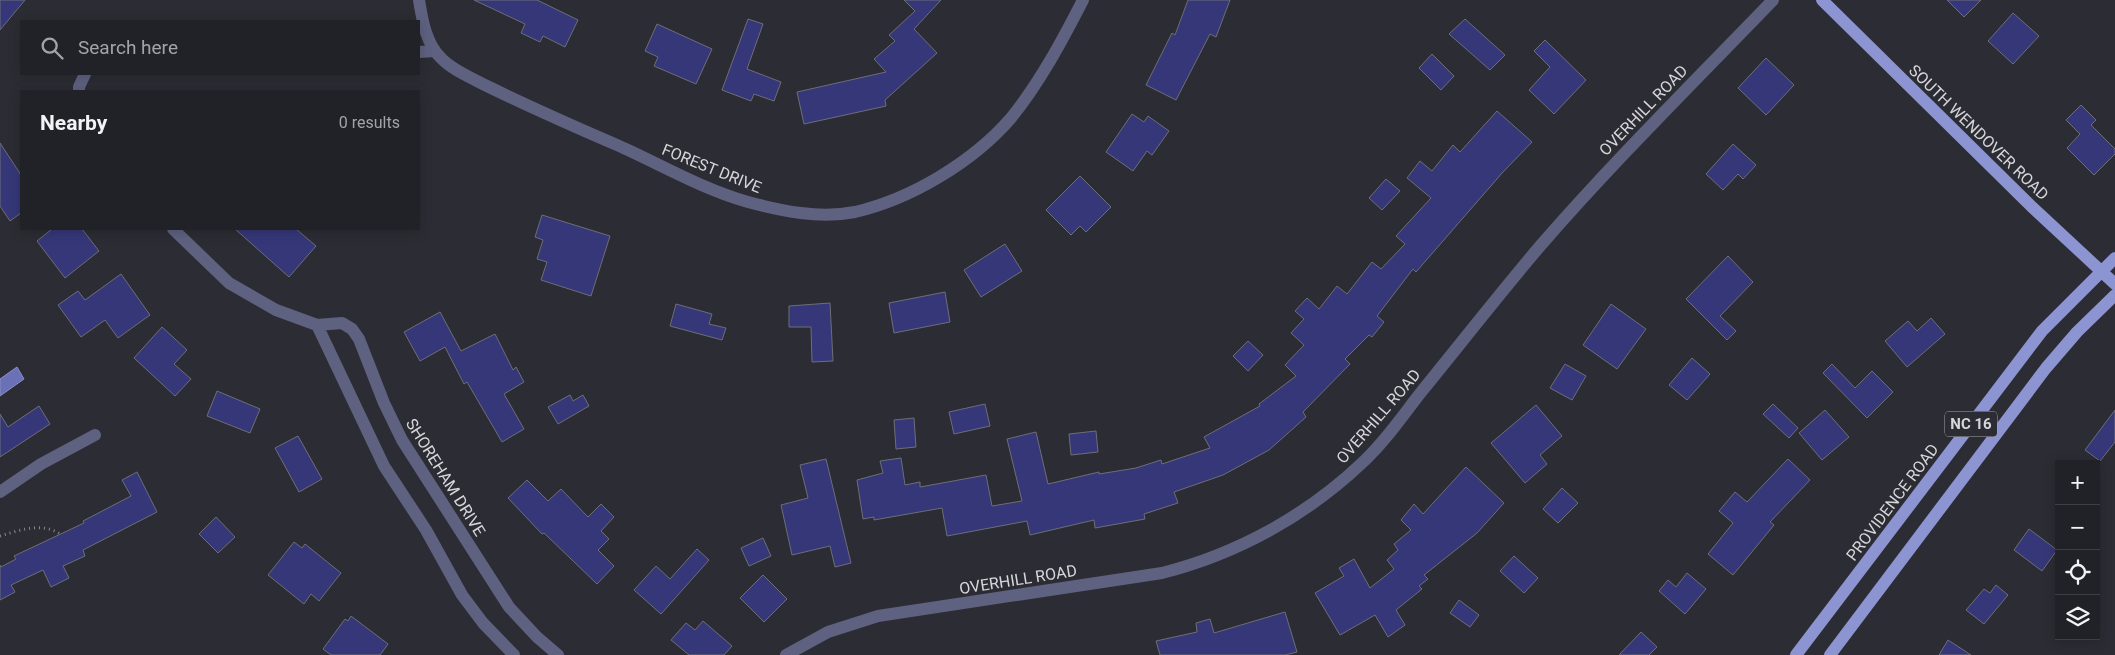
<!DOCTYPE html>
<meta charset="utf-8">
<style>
body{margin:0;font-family:Roboto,sans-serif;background:#292a2f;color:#f1f3f6}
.controls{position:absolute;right:15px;bottom:15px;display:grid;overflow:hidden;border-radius:0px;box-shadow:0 2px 12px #0003}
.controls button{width:45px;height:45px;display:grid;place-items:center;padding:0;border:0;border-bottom:1px solid #3e3f44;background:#212227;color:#f1f3f6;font:25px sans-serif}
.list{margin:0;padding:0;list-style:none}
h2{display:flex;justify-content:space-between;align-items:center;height:65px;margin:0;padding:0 20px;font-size:21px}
h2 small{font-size:16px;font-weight:400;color:#a2a4a7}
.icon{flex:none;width:28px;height:28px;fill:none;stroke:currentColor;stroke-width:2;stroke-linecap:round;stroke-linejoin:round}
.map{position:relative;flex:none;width:2115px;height:655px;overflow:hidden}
.search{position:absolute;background:#212227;box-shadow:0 2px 12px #0003;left:20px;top:20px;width:400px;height:55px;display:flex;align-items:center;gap:12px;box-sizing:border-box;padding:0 18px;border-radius:0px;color:#a2a4a7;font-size:19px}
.panel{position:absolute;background:#212227;box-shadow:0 2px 12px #0003;left:20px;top:90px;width:400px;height:140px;border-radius:0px}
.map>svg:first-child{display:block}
</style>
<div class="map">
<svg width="2115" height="655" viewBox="0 0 2115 655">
<rect width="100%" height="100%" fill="#2c2d34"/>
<path fill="#6b71b7" stroke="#8b90c2" d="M17,367L24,379L0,396V379Z"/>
<path fill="#363778" stroke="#6d6e76" d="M0,0H25L0,30Z
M474,0H537L578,20L565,47L543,36L540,42L521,33L525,24Z
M904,0H941L914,29L937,53L885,100L886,106L804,124L797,92L886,72L874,59L895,41L889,35L915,11Z
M1188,0H1230L1216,37L1210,34L1176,100L1146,85L1172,33L1175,35Z
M1947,0H1981L1964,17Z
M2013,13L2039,36L2013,64L1988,41Z
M748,19L763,24L747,69L781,82L774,101L754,94L751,101L722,90Z
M1465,19L1505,55L1490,70L1449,34Z
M657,24L712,49L696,84L654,66L658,57L645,51Z
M1545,40L1586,80L1554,114L1529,90L1550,67L1534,51Z
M1432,54L1454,76L1441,90L1419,68Z
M1766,58L1794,85L1766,115L1738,88Z
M2081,105L2096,120L2091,125L2115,149V154L2094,175L2067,148L2080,134L2066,120Z
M1497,111L1532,142L1503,172L1416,272L1413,269L1377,316L1384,322L1372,337L1369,335L1345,359L1350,364L1303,412L1306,417L1269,450L1223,475L1174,492L1178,503L1144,514L1145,519L1095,528L1094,520L1030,535L1027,521L947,536L942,508L874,520V517L863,519L857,480L883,473L880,461L901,458L905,485L920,482V487L986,475L992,506L1022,501L1007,439L1036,432L1048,484L1099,472V474L1136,468L1161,460L1162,464L1210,448L1204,437L1260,406L1259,404L1296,376L1285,365L1304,345L1291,333L1304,319L1295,311L1307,298L1319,309L1337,286L1347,294L1372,262L1381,269L1405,244L1396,236L1431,198L1407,178L1420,161L1432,171L1453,145L1460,152Z
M1132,114L1144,122L1148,116L1169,131L1152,155L1147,151L1133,171L1106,152Z
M0,143L21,175V213L10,221L0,206Z
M1733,144L1756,165L1743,179L1738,174L1723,190L1706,174Z
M1080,176L1111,207L1086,232L1080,226L1071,235L1046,210Z
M1386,179L1400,191L1382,210L1369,198Z
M542,215L610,236L591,296L541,280L547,262L537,259L543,240L535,237Z
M52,229H82L99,251L65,278L37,241Z
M235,229H296L316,246L289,277Z
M1005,244L1022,271L981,297L964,270Z
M1728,256L1753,282L1720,316L1736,331L1727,340L1686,299Z
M121,274L150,315L118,338L105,320L81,337L58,305L78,291L85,300Z
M945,292L950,322L894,333L889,303Z
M830,303L833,361L812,362L811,327H789V306Z
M676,304L712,314L709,324L726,328L722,340L670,326Z
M1611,304L1646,329L1617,369L1583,345Z
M440,312L461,351L495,334L513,370L516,367L524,382L504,394L524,429L502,442L467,382L464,384L445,347L420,361L404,332Z
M1931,318L1945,334L1907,367L1885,341L1908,321L1917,331Z
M162,327L187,350L174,364L191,379L175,396L134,358Z
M1248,341L1263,355L1248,371L1233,356Z
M1692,358L1710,374L1687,400L1669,385Z
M1565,364L1586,376L1572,400L1550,388Z
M1832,364L1855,388L1872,371L1893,392L1867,418L1823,373Z
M217,391L260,409L250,433L207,416Z
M570,395L573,401L583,395L589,406L558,424L548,407Z
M985,404L990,426L954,434L949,412Z
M1773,404L1798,428L1789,438L1763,414Z
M1536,405L1562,436L1540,455L1547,464L1525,483L1491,443Z
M39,406L50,424L0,457V414L8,427Z
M1825,410L1849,437L1822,460L1799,433Z
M2115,410V442L2100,461L2085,450Z
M914,418L916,447L896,449L894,420Z
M1096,431L1098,452L1071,455L1069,434Z
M298,436L322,479L299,492L275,448Z
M826,459L851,563L835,567L830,546L792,555L781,505L808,498L800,465Z
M1788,459L1810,480L1770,522L1774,525L1733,575L1708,554L1733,523L1719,511L1735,492L1747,502Z
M1466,467L1504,503L1477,533L1424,575L1428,579L1419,586L1422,589L1396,610L1405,625L1388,637L1375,615L1340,635L1315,593L1344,576L1339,568L1354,559L1370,588L1394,569L1387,560L1398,550L1394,544L1411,530L1401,520L1414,504L1423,514Z
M137,472L157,512L83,550L85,556L63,566L69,578L51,587L43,570L11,585L15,592L0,600V565L1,567L16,559L14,556L84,523L83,521L131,496L122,480Z
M527,480L548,501L561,489L588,517L601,504L614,517L601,531L609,539L598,550L614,566L597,584L544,533L542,534L508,498Z
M1562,488L1578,503L1558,523L1543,509Z
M216,517L235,537L218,553L199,534Z
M2029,529L2057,550L2042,571L2014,550Z
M763,538L771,556L749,566L741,548Z
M294,542L302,548L305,544L341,573L319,601L311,594L304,604L268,575Z
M697,549L709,560L661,614L634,590L656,566L670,579Z
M1514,556L1538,578L1524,593L1500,571Z
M1687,573L1706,589L1685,614L1659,591L1668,580L1676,587Z
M763,575L787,599L764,622L740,598Z
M1996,585L2008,595L1984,624L1966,610L1984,589L1990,593Z
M1459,600L1479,615L1470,627L1450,613Z
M1285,612L1297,652L1285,655H1160L1156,641L1197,632L1196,623L1210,619L1214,633Z
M351,616L388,644L380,655H331L323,649L345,619L348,621Z
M703,621L732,646L724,655H689L671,640L686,623L695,630Z
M1641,632L1657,647L1649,655H1619Z
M1948,640L1971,655H1939Z"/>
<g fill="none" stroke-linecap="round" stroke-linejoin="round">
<path stroke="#88888d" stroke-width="3" stroke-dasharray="1 4" stroke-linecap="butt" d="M0,536C20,530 42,522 60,534"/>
<path stroke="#5e6280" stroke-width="12" d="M419,0C422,19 426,44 441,58C452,70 472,78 487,86C530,107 573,126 617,145C660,164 702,189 748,202C782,211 819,219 855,212C911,199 973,162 1011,118C1040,82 1062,41 1083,0
M419,52L435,51
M79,91V87L85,74
M173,229L229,283L276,310L317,325L342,323L352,329L359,339L384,403L402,440L509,607L537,637L558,655
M317,325L384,466L426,530L462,595L483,623L514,655
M0,492L41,464L95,435
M786,655L828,632L878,616L1162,573C1237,554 1306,516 1362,463C1385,442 1403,415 1422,391C1462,342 1500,293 1541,245C1615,160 1695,81 1773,0"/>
<path stroke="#8d94d2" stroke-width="12" d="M1822,0L2032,207L2115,284
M1796,655L2042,331L2115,258
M1830,655L2046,368L2077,332L2115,295"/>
</g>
<g text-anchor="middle" stroke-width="4.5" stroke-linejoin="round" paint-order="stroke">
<rect fill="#2c2d34" stroke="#a4a4a9" stroke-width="1" x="1945" y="411.5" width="52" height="25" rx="4"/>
<g font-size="15" font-weight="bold" fill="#d7d7db">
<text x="1971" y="429">NC 16</text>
</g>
<g font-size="16" fill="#d7d7db" stroke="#2c2d34">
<text transform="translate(1643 110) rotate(-46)" y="6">OVERHILL ROAD</text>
<text transform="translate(1979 132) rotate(44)" y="6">SOUTH WENDOVER ROAD</text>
<text transform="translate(712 168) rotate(22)" y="6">FOREST DRIVE</text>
<text transform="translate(1378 416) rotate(-49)" y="6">OVERHILL ROAD</text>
<text transform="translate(446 477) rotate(58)" y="6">SHOREHAM DRIVE</text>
<text transform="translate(1892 502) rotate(-53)" y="6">PROVIDENCE ROAD</text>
<text transform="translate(1018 579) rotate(-9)" y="6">OVERHILL ROAD</text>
</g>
</g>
</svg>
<div class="controls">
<button>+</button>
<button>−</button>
<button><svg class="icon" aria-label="locate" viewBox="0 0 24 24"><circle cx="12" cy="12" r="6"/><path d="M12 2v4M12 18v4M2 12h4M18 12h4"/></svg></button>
<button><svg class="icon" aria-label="layers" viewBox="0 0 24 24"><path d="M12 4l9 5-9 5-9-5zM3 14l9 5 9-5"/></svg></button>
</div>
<div class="search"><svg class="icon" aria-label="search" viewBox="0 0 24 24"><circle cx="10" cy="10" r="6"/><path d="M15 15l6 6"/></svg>Search here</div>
<section class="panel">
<h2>Nearby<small>0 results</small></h2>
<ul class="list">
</ul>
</section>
</div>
